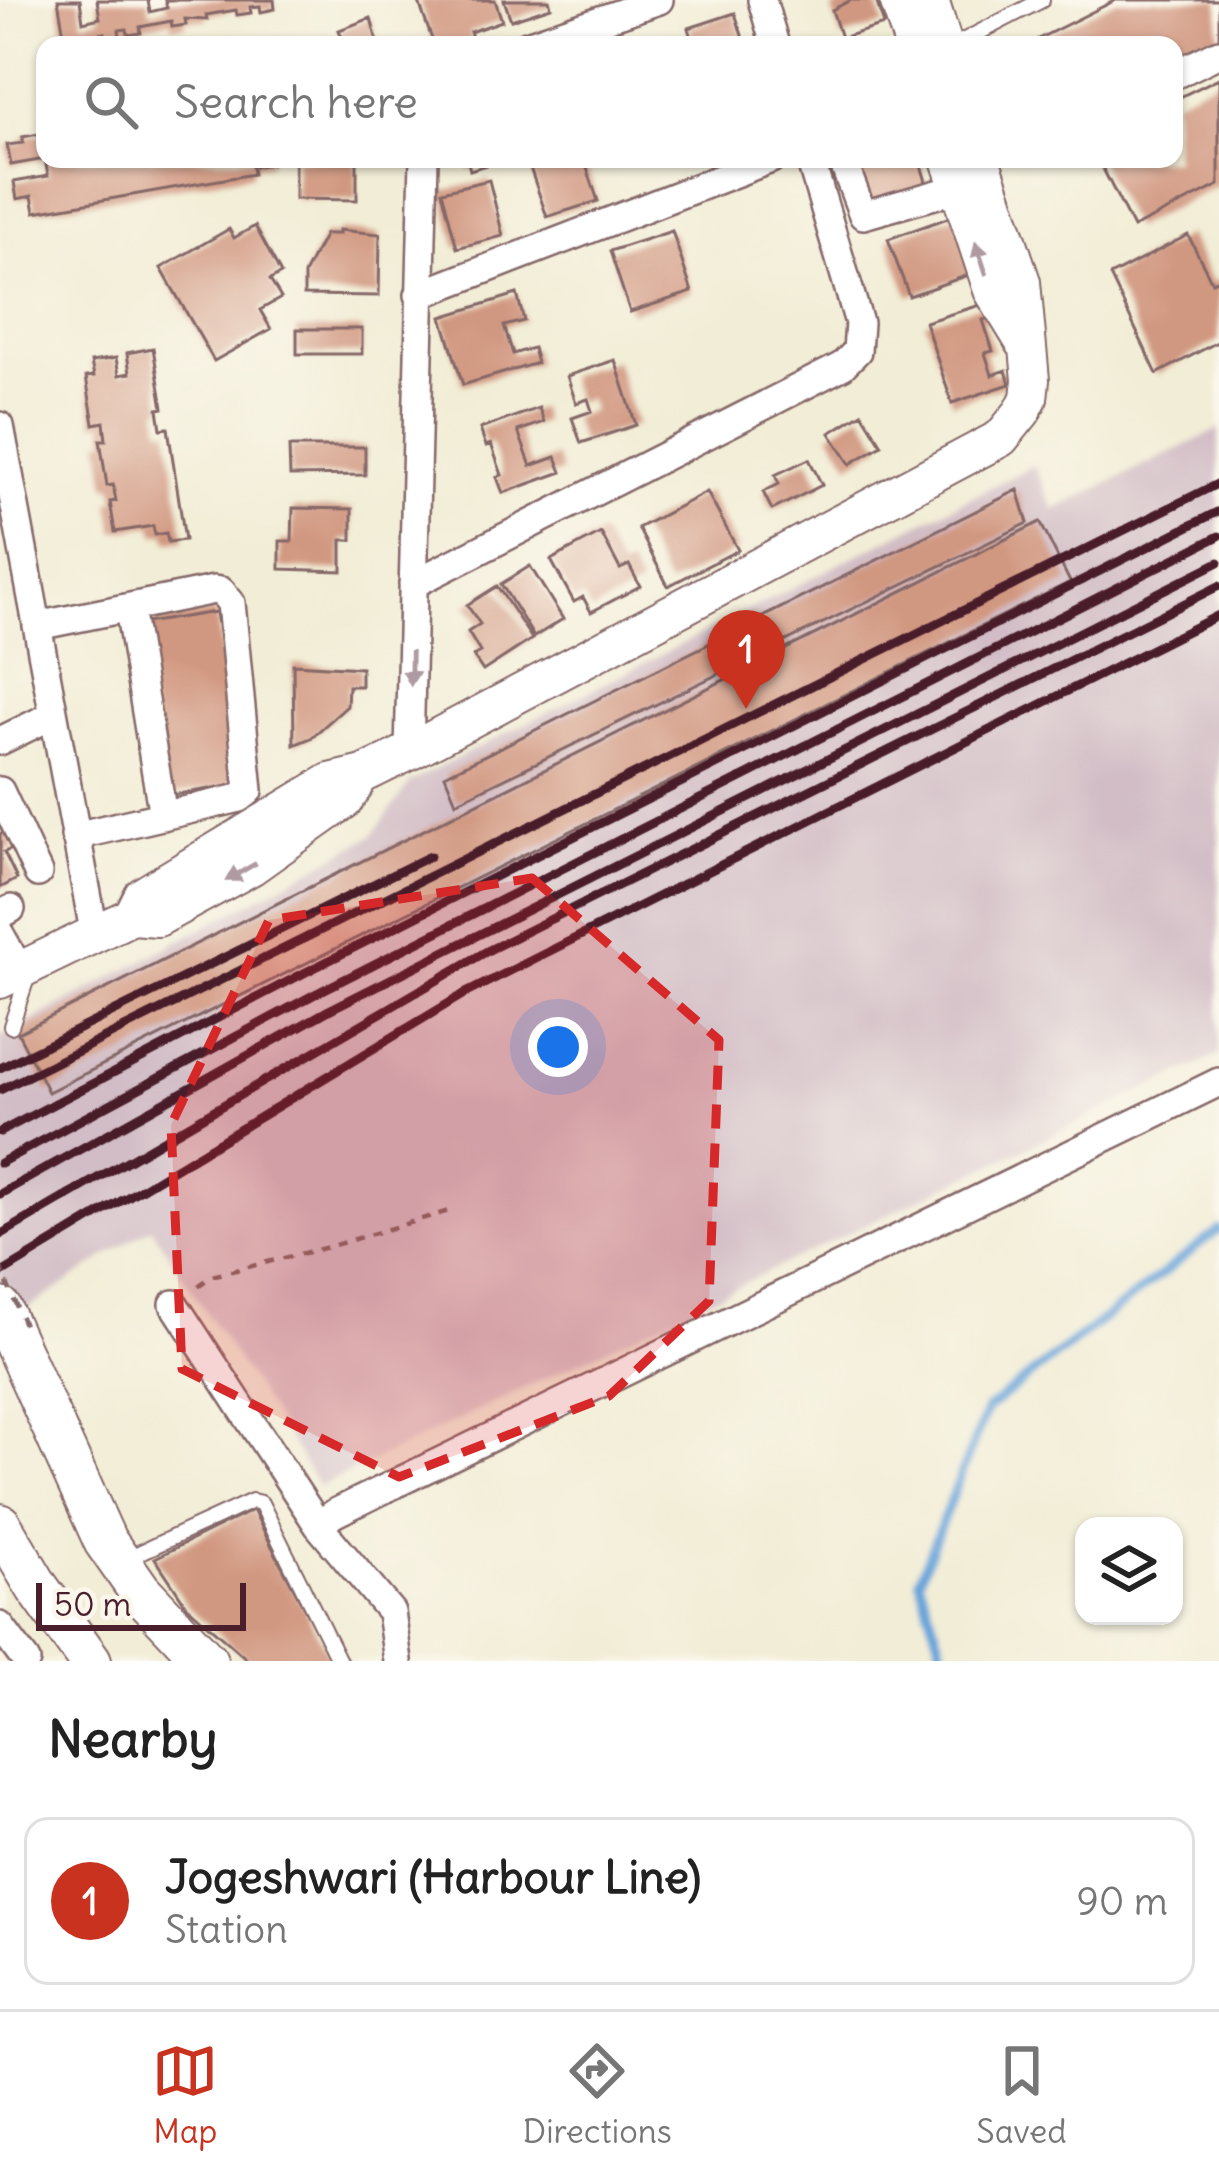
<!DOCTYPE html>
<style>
body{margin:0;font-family:Delius,sans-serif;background:#f2f2f2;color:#222}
.controls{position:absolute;right:36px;bottom:36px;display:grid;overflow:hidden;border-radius:24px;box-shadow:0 3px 9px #0004}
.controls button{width:108px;height:108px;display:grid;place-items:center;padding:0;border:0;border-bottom:3px solid #e0e0e0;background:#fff;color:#222;font:60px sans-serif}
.scale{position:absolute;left:36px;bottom:30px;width:210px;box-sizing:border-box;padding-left:12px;border:6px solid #4a1f2b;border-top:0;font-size:33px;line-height:42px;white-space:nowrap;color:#4a1f2b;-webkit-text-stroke:9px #fbf7ec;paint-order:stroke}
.you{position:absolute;left:558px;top:1047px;width:42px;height:42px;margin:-30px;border:9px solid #fff;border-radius:50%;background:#1a73e8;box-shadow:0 0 0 18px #1a73e833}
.badge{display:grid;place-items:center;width:78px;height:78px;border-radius:50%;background:#c8321e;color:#fff;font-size:39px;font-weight:700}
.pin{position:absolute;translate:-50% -99px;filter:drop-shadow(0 3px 6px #0008)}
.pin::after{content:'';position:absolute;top:63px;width:42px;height:36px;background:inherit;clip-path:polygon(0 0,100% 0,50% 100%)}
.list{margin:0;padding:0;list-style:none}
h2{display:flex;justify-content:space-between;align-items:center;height:156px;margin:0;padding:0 48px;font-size:51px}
h2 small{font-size:39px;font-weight:400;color:#767676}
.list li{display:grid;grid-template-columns:78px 1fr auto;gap:36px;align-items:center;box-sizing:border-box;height:168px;margin:0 24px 24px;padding:0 24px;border:3px solid #e0e0e0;border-radius:24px}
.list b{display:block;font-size:45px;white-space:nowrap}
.list p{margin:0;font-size:39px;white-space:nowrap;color:#767676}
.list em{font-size:39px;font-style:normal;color:#767676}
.icon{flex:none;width:66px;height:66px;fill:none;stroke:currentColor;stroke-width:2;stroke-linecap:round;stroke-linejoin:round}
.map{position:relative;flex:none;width:1219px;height:1661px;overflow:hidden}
.search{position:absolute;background:#fff;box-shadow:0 3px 9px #0004;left:36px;right:36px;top:36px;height:132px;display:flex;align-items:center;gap:30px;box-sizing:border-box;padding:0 42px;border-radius:24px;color:#767676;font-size:45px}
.sheet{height:348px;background:#fff}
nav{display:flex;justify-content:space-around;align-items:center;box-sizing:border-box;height:168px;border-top:3px solid #e0e0e0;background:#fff;font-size:33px;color:#767676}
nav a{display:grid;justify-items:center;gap:6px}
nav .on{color:#c8321e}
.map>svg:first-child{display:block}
</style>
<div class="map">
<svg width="1219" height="1661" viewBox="0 0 1219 1661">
<rect width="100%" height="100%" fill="#fbf7ec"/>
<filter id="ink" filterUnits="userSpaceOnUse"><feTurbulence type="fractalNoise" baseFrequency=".00833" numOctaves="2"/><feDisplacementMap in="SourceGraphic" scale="24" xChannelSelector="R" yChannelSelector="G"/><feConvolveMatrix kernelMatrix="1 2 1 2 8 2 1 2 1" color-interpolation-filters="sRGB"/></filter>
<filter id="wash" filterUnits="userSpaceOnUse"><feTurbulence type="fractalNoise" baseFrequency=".004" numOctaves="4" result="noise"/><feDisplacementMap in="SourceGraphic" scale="48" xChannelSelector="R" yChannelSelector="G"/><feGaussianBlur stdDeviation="2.7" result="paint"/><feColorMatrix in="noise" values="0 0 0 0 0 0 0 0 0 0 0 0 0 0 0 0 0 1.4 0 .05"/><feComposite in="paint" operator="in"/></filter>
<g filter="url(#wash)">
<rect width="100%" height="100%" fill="#f2edd6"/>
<path fill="#d2bdc6" d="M1219,429V1055L319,1487L151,1227L0,1327V1038L372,836L411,782L1034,465L1054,510Z"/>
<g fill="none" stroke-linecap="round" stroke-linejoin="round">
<path stroke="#69a5da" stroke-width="9" d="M946,1661L919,1579L987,1409L1219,1230"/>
</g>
<g id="blocks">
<path fill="#d19881" d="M58,0H80L83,22L100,18L97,0H148L150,12L167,8L165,0H274L275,9L261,12L260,6L250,7L251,13L237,15L236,10L206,15L207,20L185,19L186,25L172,27L171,21L140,27L141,33L128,35L127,29L119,30L120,36L106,38L105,33L73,38L74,45H60V41L65,40Z
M418,0H495L502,21L470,32L473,40L457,45H434Z
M504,0H549L551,7L511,20Z
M851,0H876L884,25L841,38L832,10Z
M1116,0H1219V40L1174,62V45H1026Z
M735,13L745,45H694L689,28Z
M371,18L378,45H345L339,30Z
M1219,78V185L1133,228L1098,159H1174V100Z
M45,133V159H270L271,164L252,167L253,174L35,212L32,196L17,199L14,182L48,176L45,159L11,165L7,145L23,143L22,137Z
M295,159H357V200L295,199Z
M467,159H502V160L470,170Z
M537,159H584L598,201L547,217L528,162Z
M848,159H919L929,191L864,212Z
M489,180L503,236L457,248L442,191Z
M956,215L977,272L909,296L888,239Z
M255,226L281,274L270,280L281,298L260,310L271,329L214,361L161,268L229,229L234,238Z
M339,230L380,234L379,296L304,295V274L325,234H339Z
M672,231L692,292L630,312L610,251Z
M1188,235L1212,282L1219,279V341L1157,374L1110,276Z
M517,294L524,321L504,326L513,354L533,348L537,363L463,385L442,317Z
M984,304L988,318L983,320L993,351L985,353L992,375L1006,370L1010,384L952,403L925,322Z
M297,329H362V354H297Z
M153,348L163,408L158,409L161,429L168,428L185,540L168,542L166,533L155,535L153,526L115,532L110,502L116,501L113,485L107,486L100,440H106L104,422L94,424L86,377L94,376L91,362L116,358L119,375L130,373L127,353Z
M615,360L636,425L581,443L572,418L592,411L588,399L576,403L567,376Z
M539,408L544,422L518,431L531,466L556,457L562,472L503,493L497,477L502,475L491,444L486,446L480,429Z
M862,413L882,445L850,464L830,433Z
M289,447H365V475L290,476Z
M809,459L822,485L772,510L763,492L779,484L775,475Z
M1018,490L1028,523L456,802L445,775Z
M707,492L738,550L668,586L638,528Z
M293,508L352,509V540H342V571L280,569V541H292Z
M1040,522L1070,582L48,1092L18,1033Z
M601,533L620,569L629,565L640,586L591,612L583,597L574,602L551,560Z
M530,566L563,619L534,637L501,584Z
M497,586L532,639L483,671L473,656L480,652L468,632L480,624L467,605Z
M216,612L242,784L165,796L139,624Z
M293,664L361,668V686H348L347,706L311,738L294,745Z
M6,831L14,848L4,852L17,879L0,888V834Z
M253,1510L332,1661H249L187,1606L155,1558Z"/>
</g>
</g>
<g filter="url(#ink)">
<use href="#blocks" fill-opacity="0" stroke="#856767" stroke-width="3"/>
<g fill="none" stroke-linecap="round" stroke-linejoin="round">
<g stroke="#856767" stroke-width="18">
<path id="lane" d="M955,45L1042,0
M11,1026L28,975
M132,1556L252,1501L261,1503L339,1661"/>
</g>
<g stroke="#856767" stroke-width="32">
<path id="street" d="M762,0L775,45
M527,45L659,0
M1174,75L1219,53
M842,159L863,215L959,188
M419,295L771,159
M0,426L94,931
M413,584L842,366L857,351L859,323L810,159
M129,608L163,816
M37,626L214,590L221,591L231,603L249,791L240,798L75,836
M0,741L53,715
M409,752L424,159
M0,791L38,873
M0,915L11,909
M0,934L20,971
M174,1304L318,1525
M0,1626L26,1661
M398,1661L391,1612L318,1525L335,1513L1219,1082"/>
</g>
<g stroke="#856767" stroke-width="40">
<path id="secondary" d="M898,0L913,45
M930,0L944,45
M949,159L992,290L1023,341
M132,916L142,896L330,782L364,774L409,752L1001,438L1022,412L1029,398L1031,380L1022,282L981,159
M0,980L132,916L158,918L251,867L344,801L355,786"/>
</g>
<g stroke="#856767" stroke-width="46">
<path id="primary" d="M0,1309L105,1541L140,1591L206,1661
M0,1525L37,1587L90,1661"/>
</g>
<path stroke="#856767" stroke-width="4.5" stroke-dasharray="9 9" stroke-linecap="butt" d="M198,1286L212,1276L328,1247L452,1210"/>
<use href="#lane" stroke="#fff" stroke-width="14"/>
<use href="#street" stroke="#fff" stroke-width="27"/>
<use href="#secondary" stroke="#fff" stroke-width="36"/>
<use href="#primary" stroke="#fff" stroke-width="42"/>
<path stroke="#4a1f2b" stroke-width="9" d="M0,1068L430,856
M0,1090L1219,483
M0,1132L306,972L1219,511
M0,1163L317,993L1219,536
M0,1194L329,1010L1219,562
M0,1235L489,950L1219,586
M0,1274L464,994L1219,615"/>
<path stroke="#856767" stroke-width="4.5" stroke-dasharray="9 9" stroke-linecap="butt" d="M0,1266L25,1327"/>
</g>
<defs><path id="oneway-solid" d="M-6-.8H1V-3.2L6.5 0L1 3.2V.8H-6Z" transform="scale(3)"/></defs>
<g fill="#ae9aa0">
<use href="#oneway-solid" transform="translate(981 258) rotate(-108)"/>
<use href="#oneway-solid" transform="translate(411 668) rotate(91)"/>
<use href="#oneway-solid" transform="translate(241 872) rotate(150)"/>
</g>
</g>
<path fill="#d62828" fill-opacity="0.2" stroke="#d62828" stroke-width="9" stroke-dasharray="24 15" stroke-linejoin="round" d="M532,878L719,1040L709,1301L609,1396L399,1477L182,1369L171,1125L269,920Z"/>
</svg>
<div class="controls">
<button><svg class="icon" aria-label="layers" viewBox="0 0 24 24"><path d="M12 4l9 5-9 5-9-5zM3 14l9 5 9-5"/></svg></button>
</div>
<div class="scale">50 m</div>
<div class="you"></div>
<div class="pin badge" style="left:746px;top:709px">1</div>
<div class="search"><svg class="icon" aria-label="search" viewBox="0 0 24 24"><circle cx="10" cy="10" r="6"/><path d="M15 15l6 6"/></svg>Search here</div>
</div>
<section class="sheet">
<h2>Nearby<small></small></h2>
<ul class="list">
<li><span class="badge">1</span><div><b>Jogeshwari (Harbour Line)</b><p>Station</p></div><em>90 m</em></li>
</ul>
</section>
<nav>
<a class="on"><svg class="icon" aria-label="map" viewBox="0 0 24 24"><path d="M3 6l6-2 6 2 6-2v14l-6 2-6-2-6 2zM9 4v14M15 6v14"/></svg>Map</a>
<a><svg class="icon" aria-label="directions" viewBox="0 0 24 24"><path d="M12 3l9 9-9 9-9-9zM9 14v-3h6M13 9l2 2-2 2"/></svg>Directions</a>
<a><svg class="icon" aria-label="saved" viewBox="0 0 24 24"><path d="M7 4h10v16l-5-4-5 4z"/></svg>Saved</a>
</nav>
